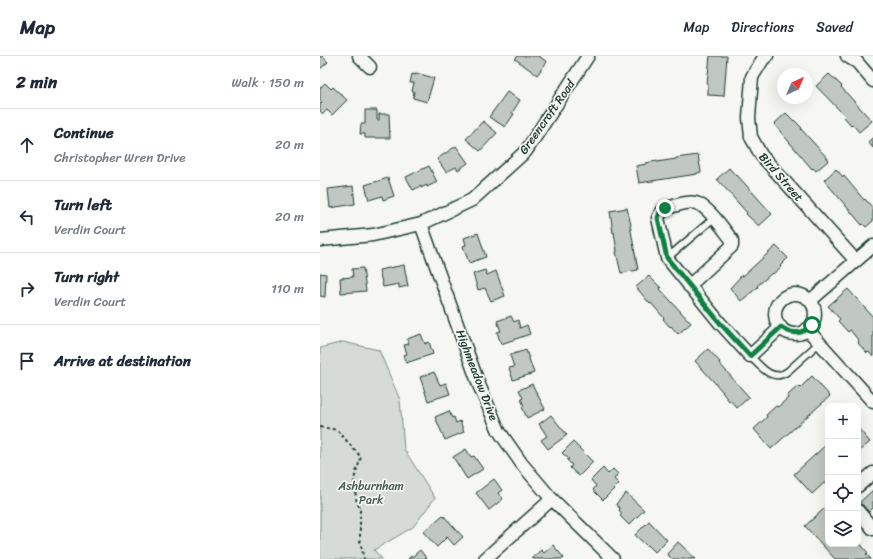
<!DOCTYPE html>
<meta charset="utf-8">
<style>
body{margin:0;font-family:Sriracha,sans-serif;background:#f6f6f7;color:#1f2937}
.controls{position:absolute;right:12px;bottom:12px;display:grid;overflow:hidden;border-radius:8px;box-shadow:0 4px 16px #0002}
.controls button{width:36px;height:36px;display:grid;place-items:center;padding:0;border:0;border-bottom:1px solid #e0e1e3;background:#fff;color:#1f2937;font:20px sans-serif}
.compass{position:absolute;left:457px;top:12px;width:36px;height:36px;border-radius:50%;background:#fff;box-shadow:0 4px 16px #0002;rotate:45deg}
.stop{position:absolute;width:12px;height:12px;margin:-9px;border:3px solid #0b8043;border-radius:50%;background:#fff}
.stop.end{background:#0b8043;border-color:#fff;box-shadow:0 1px 4px #0008}
.list{margin:0;padding:0;list-style:none}
h2{display:flex;justify-content:space-between;align-items:center;height:52px;margin:0;padding:0 16px;font-size:17px}
h2 small{font-size:13px;font-weight:400;color:#747a83}
.list li{display:grid;grid-template-columns:26px 1fr auto;gap:12px;align-items:center;box-sizing:border-box;height:72px;padding:0 16px;border-top:1px solid #e0e1e3}
.list b{display:block;font-size:15px;white-space:nowrap}
.list p{margin:0;font-size:13px;white-space:nowrap;color:#747a83}
.list em{font-size:13px;font-style:normal;color:#747a83}
.icon{flex:none;width:22px;height:22px;fill:none;stroke:currentColor;stroke-width:2;stroke-linecap:round;stroke-linejoin:round}
.map{position:relative;flex:none;width:553px;height:503px;overflow:hidden}
header{display:flex;align-items:center;gap:24px;box-sizing:border-box;height:56px;padding:0 20px;background:#fff;border-bottom:1px solid #e0e1e3}
header strong{font-size:19px}
nav{display:flex;gap:22px;margin-inline-start:auto;font-size:14px}
main{display:flex}
aside{flex:1;background:#fff}
.map>svg:first-child{display:block}
</style>
<header>
<strong>Map</strong>
<nav><a>Map</a><a>Directions</a><a>Saved</a></nav>
</header>
<main>
<aside>
<h2>2 min<small>Walk · 150 m</small></h2>
<ul class="list">
<li><svg class="icon" aria-label="ahead" viewBox="0 0 24 24"><path d="M12 20V5M6 11l6-6 6 6"/></svg><div><b>Continue</b><p>Christopher Wren Drive</p></div><em>20 m</em></li>
<li><svg class="icon" aria-label="left" viewBox="0 0 24 24"><path d="M17 20v-9H6M10 6l-5 5 5 5"/></svg><div><b>Turn left</b><p>Verdin Court</p></div><em>20 m</em></li>
<li><svg class="icon" aria-label="right" viewBox="0 0 24 24"><path d="M7 20v-9h11M14 6l5 5-5 5"/></svg><div><b>Turn right</b><p>Verdin Court</p></div><em>110 m</em></li>
<li><svg class="icon" aria-label="arrive" viewBox="0 0 24 24"><path d="M6 21V4h12l-3 4 3 4H6"/></svg><div><b>Arrive at destination</b></div></li>
</ul>
</aside>
<div class="map">
<svg width="553" height="503" viewBox="0 0 553 503">
<rect width="100%" height="100%" fill="#f6f6f2"/>
<filter id="ink" filterUnits="userSpaceOnUse"><feTurbulence type="fractalNoise" baseFrequency=".025" numOctaves="2"/><feDisplacementMap in="SourceGraphic" scale="8" xChannelSelector="R" yChannelSelector="G"/><feConvolveMatrix kernelMatrix="1 2 1 2 8 2 1 2 1" color-interpolation-filters="sRGB"/></filter>
<g filter="url(#ink)">
<path fill="#d6dbd6" stroke="#7a8c85" d="M23,286L59,294L80,344L84,393L115,442L93,471L54,494L62,503H0V292Z"/>
<path fill="#c1c8c3" stroke="#1f3d34" d="M0,0H2L8,6L0,13Z
M198,0H221L220,1L227,6L217,19L195,3Z
M390,0H407L404,40L388,39V28H387Z
M96,17L114,22L107,46L93,42L94,35H92L94,27H90L92,18L96,19Z
M509,18L522,30L521,31L552,65L539,76L532,68L531,69L524,61L525,60L496,30Z
M5,27L11,33L13,31L27,44L12,59L7,54L3,58L0,55V48L2,46L0,45V32Z
M187,36L200,44L192,57L194,58L185,71L169,61Z
M45,54H57V64H59V58H69L70,82H45V78H40L41,68H45Z
M466,57L474,65V64L482,72L481,73L509,104L496,115L493,112L492,113L454,68Z
M163,65L177,77L160,95L146,83Z
M553,81V92L548,86Z
M136,90L148,107L138,114L136,111L126,116L117,103Z
M378,99L381,116L377,117V118L319,127L316,110L326,108V107L337,105V106L356,103V102Z
M109,110L117,126L107,131V129L101,132V130L93,134L86,121Z
M409,112L416,120L417,119L452,158L439,170L426,158L427,157L397,123Z
M516,113L523,121L524,120L544,144L545,143L552,151L553,154V165L546,171L543,168L542,169L504,124Z
M68,122L74,140L63,144L62,140L49,144L45,129Z
M33,130L35,148L10,152L8,133Z
M307,152L311,169H310L318,214L301,217L296,196H297L294,176L293,177L290,155Z
M158,177L166,201L149,207L143,190L146,189L144,182Z
M456,190L468,202L460,210L461,211L453,218L452,217L437,230L438,231L421,245L410,232L422,219L423,220Z
M84,209L88,230L79,232V228L63,231L59,214Z
M43,212L46,235L21,237L20,222L33,221L32,213Z
M165,214L167,219L176,215L185,240L171,245L165,232L158,234L153,218Z
M0,217L6,218L5,241L0,240Z
M329,220L341,232L340,233L371,267L358,278L351,270L350,271L343,263L344,262L331,247L330,248L316,231Z
M528,233L553,261V301L549,296L547,297L538,287L539,285L530,274L528,276L518,265L520,263L508,250Z
M191,260L194,266L198,264L200,272L207,269L210,278L181,288L177,276L181,275L177,265Z
M101,278L105,288L109,286L113,298L86,307L83,299L87,298L84,289L89,288L87,283Z
M388,293L400,306L399,307L429,341L417,352L410,344L409,345L402,336H403L375,305Z
M206,294L214,317L193,324L189,312L194,311L190,299Z
M114,316L120,329L126,327L130,338L108,345L100,321Z
M492,320L510,340L451,393L434,373L447,361L446,359L456,350L458,351L468,342L467,340L478,330L480,332Z
M212,328L225,353L207,362L202,351L204,350L201,343L203,342L199,334Z
M129,355L132,362L134,361L136,367L140,365L144,376L125,384L115,361Z
M231,359L247,379L228,393L221,384L227,380L219,368Z
M538,372L550,386L538,396Z
M253,386L273,406L259,420L250,412L252,409L247,404L249,403L242,397Z
M508,387V426L506,428L504,427L492,438L474,418Z
M146,393L151,401L154,400L163,413L147,423L133,401Z
M283,412L288,418L293,413L298,418L294,423L299,428L283,444L273,434L276,430L271,424Z
M174,423L182,434L178,437L183,443L169,454L156,437Z
M553,434V452L549,456L540,446Z
M306,437L324,454L309,469L300,460L302,458L299,454L300,453L296,448Z
M505,452L508,456V488H538V485L548,497L546,498L551,503H515L485,470Z
M123,459L143,481L134,489L127,481L117,491L103,476Z
M329,465L347,484L335,496L328,489L327,490L315,479Z
M358,486L376,503H352L347,498Z
M233,489L244,502L243,503H213L212,502L221,494L224,497Z
M100,494L107,503H88L91,500L92,501Z"/>
<g fill="none" stroke-linecap="round" stroke-linejoin="round">
<g stroke="#1f3d34" stroke-width="9">
<path id="lane" d="M347,202L394,162
M430,300C441,311 453,327 468,315L499,287"/>
</g>
<g stroke="#1f3d34" stroke-width="15">
<path id="street" d="M39,0L50,11
M447,0L443,3L432,21L429,62L431,81L441,99L536,205
M527,0L537,6L553,25
M101,168L159,329L179,375L202,408L230,441L293,503
M0,184L53,179L101,168L152,144L206,95L268,0
M369,230L412,190V184C404,174 388,150 376,147C368,145 361,148 354,150C346,152 342,153 338,162L347,202L400,267L430,300L461,271
M455 258a20 20 0 1 1 40 0a20 20 0 1 1-40 0Z
M490,245L553,190
M487,273L553,346
M538,430L553,417
M538,455L553,473
M165,503L232,443"/>
</g>
<path stroke="#1f3d34" stroke-width="2" stroke-dasharray="3 3" stroke-linecap="butt" d="M0,371L17,374L41,401L34,423L36,443L40,453V485L44,503"/>
<use href="#lane" stroke="#f6f6f2" stroke-width="6"/>
<use href="#street" stroke="#f6f6f2" stroke-width="12"/>
</g>
</g>
<g fill="none" stroke-linecap="round" stroke-linejoin="round" filter="url(#ink)">
<path stroke="#0b8043" stroke-width="5" d="M345,152L340,156L338,162L347,202L400,267L430,300L461,271C472,279 482,279 492,269"/>
</g>
<g text-anchor="middle" stroke-width="3.5" stroke-linejoin="round" paint-order="stroke">
<g font-size="12" fill="#1f3d34" stroke="#f6f6f2">
<text transform="translate(227 61) rotate(-55)" y="4">Greencroft Road</text>
<text transform="translate(461 121) rotate(49)" y="4">Bird Street</text>
<text transform="translate(157 319) rotate(69)" y="4">Highmeadow Drive</text>
</g>
<g font-size="12" fill="#445d54" stroke="#f6f6f2">
<text x="51" y="434">Ashburnham<tspan x="51" dy="14">Park</tspan></text>
</g>
</g>
</svg>
<div class="controls">
<button>+</button>
<button>−</button>
<button><svg class="icon" aria-label="locate" viewBox="0 0 24 24"><circle cx="12" cy="12" r="6"/><path d="M12 2v4M12 18v4M2 12h4M18 12h4"/></svg></button>
<button><svg class="icon" aria-label="layers" viewBox="0 0 24 24"><path d="M12 4l9 5-9 5-9-5zM3 14l9 5 9-5"/></svg></button>
</div>
<svg class="compass" viewBox="-18 -18 36 36"><path d="M0-13l5 13h-10z" fill="#e53935"/><path d="M0 13l5-13h-10z" fill="#747a83"/></svg>
<div class="stop" style="left:492px;top:269px"></div>
<div class="stop end" style="left:345px;top:152px"></div>
</div>
</main>
